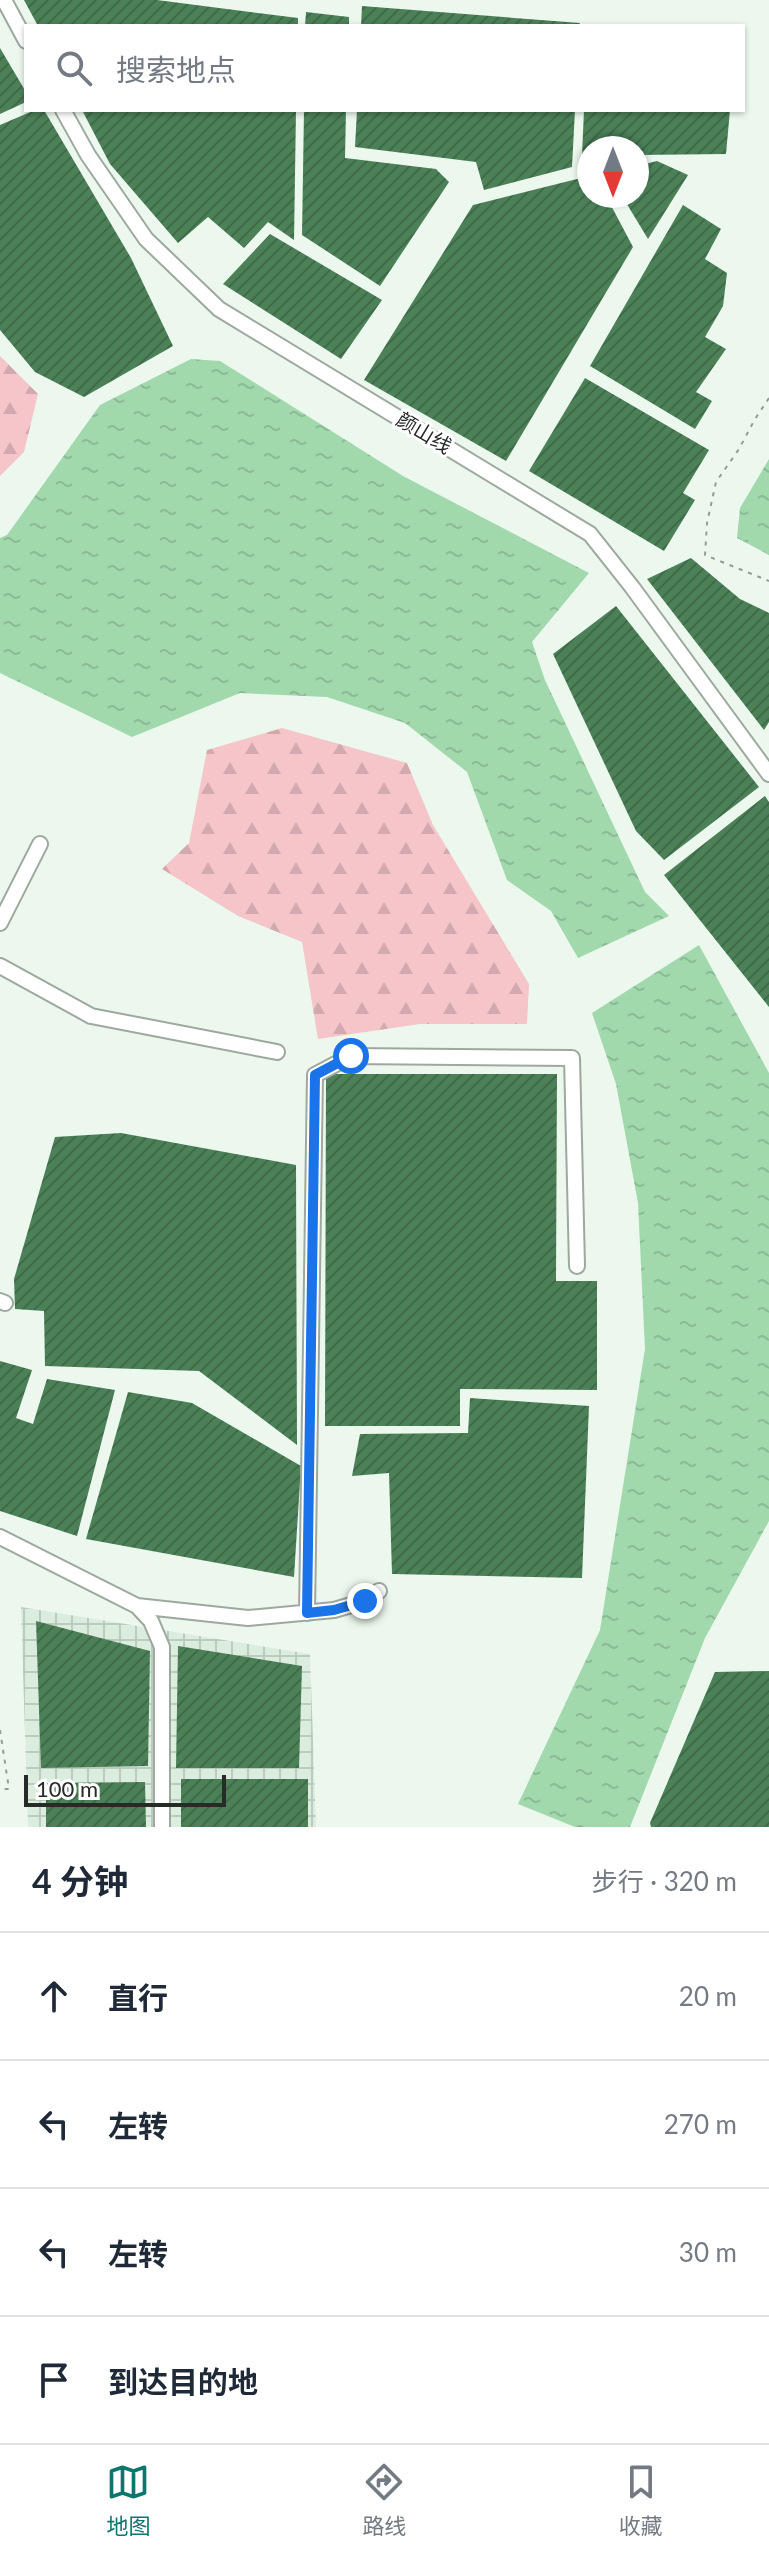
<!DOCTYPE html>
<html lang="zh">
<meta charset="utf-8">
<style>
body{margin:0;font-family:Lato,"Noto Sans SC",sans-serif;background:#f6f6f7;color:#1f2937}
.compass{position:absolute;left:577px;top:136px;width:72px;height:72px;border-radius:50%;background:#fff;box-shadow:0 2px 6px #0004;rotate:180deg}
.scale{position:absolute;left:24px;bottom:20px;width:202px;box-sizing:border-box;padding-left:8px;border:4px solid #272b28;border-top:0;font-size:22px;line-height:28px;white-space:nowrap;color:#272b28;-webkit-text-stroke:6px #fff;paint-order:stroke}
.stop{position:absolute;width:24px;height:24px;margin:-18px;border:6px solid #1a73e8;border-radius:50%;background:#fff}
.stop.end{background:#1a73e8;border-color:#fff;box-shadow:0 2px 8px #0008}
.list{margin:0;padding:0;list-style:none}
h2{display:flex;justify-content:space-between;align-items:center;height:104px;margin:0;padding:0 32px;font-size:34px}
h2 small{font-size:26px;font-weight:400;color:#747a83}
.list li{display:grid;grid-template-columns:52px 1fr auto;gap:24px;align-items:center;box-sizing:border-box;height:128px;padding:0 32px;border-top:2px solid #e0e1e3}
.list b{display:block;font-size:30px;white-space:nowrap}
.list em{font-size:26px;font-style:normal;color:#747a83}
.icon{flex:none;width:44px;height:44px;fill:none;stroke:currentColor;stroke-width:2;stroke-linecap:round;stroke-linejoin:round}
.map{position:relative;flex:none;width:769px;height:1827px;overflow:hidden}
.search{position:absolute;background:#fff;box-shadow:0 2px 6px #0004;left:24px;right:24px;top:24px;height:88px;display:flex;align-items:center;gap:20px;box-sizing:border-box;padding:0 28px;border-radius:0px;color:#747a83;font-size:30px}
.sheet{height:616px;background:#fff}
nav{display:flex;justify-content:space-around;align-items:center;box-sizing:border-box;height:112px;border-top:2px solid #e0e1e3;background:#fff;font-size:22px;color:#747a83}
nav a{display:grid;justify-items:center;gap:4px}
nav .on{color:#0f766e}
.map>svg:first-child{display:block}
</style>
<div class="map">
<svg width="769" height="1827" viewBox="0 0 769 1827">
<defs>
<pattern id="industrial-grid" width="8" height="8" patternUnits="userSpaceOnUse" patternTransform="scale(2)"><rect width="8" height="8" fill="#dbedde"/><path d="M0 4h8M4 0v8" fill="none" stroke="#bccbbe"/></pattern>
<pattern id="forest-firs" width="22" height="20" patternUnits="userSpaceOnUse" patternTransform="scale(2)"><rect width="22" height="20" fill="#f5c5ca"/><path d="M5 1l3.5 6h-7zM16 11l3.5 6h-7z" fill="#d2a9ae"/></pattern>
<pattern id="water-ripples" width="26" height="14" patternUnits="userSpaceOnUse" patternTransform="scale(2)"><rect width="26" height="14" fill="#a1d9ac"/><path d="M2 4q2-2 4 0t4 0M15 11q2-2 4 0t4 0" fill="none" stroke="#8bba94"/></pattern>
<pattern id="building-hatch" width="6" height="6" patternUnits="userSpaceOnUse" patternTransform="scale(2)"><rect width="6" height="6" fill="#4c8158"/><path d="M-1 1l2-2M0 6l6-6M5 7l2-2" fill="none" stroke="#3f6a49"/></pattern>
</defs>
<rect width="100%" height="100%" fill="#ecf8ee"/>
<path fill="url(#industrial-grid)" d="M21,1607L310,1654L316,1827H28Z"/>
<path fill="url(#forest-firs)" d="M0,356L38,394L24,452L0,476Z
M282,728L407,763L433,825L529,984L527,1024H420L318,1039L302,942L238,916L162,869L189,843L207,750Z"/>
<path fill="url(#water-ripples)" d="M191,359L220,361L403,476L589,573L532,642L545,680L645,892L669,916L578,958L551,911L507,880L467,772L405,723L327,697L240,693L132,737L0,673V538L7,535L100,405Z
M769,459V555L737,538L740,508Z
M699,945L769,1073V1521L705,1638L630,1827H575L518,1804L600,1630L645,1349L638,1203L616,1084L592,1013Z"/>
<path fill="url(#building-hatch)" d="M24,0H157L298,18V26H38Z
M362,6L580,23L579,26H361Z
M306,12L349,17V26H305Z
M0,48L26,92V102L0,114Z
M35,110H44L131,258L173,346L84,397L35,372L0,330V125Z
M82,110H296L294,240L268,222L244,248L208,217L178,243L110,164Z
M304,110H346L345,158L436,169L449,182L380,286L302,235Z
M357,110H575L572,167L484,190L476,162L355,147Z
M584,110H730L726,154L637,155V148H589V155H582Z
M657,161L688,175L648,239L622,196H637V166Z
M589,176V196H606L633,247L506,461L364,380L473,205Z
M683,205L721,229L705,259L727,273L723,306L705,337L726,349L696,392L712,401L695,429L590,366Z
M270,234L382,300L341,359L223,284Z
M585,378L709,450L683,493L695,500L664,551L529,471Z
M691,558L740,599L769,613V722L764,730L647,579Z
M616,606L759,787L664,860L636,831L553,654Z
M765,796L769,802V1007L664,875Z
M326,1074H557L556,1281H597V1390L460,1389V1426H325Z
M121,1133L296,1165L297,1445L199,1371L45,1366L44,1311L15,1309L14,1279L55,1137Z
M0,1361L32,1370L16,1418L33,1424L47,1379L115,1390L77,1536L0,1511Z
M128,1392L192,1403L301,1466L294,1577L86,1539Z
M470,1398L589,1406L582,1578L392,1574L389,1473L352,1476L360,1434L468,1433Z
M36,1621L150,1651L148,1766L41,1768Z
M178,1646L302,1666L299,1768H176Z
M769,1671V1827H651L650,1823L715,1672Z
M181,1779H308V1827H181Z
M145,1782L146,1827H46V1783Z"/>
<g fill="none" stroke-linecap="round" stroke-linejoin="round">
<g stroke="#9da89e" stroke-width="18">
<path id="street" d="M4,0L26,41
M63,110L88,155L146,239L219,309L590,534L632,587L769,774
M0,923L40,844
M0,966L91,1016L277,1052
M0,1301L5,1303
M0,1537L137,1606L248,1618L334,1610L365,1601L379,1591
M137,1606L151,1621L162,1647V1827
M307,1613L315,1075L351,1056L572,1058L577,1266"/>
</g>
<path stroke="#949c95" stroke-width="2" stroke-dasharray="4 6" stroke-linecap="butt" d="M769,398L755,419L739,449L716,482L707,523L705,555L769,581
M0,1730L9,1789H0"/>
<use href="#street" stroke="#fff" stroke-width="14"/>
</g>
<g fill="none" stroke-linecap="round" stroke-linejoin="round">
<path stroke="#1a73e8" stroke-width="10" d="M351,1056L315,1075L307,1613L334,1610L365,1601"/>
</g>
<g text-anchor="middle" stroke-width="6" stroke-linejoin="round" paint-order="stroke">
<g font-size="20" fill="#272b28" stroke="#fff">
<text transform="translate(424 433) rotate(31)" y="7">颜山线</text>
</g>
</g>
</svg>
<svg class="compass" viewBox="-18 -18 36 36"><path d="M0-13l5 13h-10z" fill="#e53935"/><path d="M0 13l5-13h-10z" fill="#747a83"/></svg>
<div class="scale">100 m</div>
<div class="stop" style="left:351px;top:1056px"></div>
<div class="stop end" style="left:365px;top:1601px"></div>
<div class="search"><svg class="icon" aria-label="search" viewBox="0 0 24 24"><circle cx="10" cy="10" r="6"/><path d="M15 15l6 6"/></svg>搜索地点</div>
</div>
<section class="sheet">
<h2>4 分钟<small>步行 · 320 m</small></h2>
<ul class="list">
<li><svg class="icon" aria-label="ahead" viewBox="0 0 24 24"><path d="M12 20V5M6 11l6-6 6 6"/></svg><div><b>直行</b></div><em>20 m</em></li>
<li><svg class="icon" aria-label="left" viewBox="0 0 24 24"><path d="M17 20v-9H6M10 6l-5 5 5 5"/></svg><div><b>左转</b></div><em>270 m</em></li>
<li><svg class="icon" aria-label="left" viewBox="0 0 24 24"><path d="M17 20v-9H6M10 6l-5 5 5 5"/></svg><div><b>左转</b></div><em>30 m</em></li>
<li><svg class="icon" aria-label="arrive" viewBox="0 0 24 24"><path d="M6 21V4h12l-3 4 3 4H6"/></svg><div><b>到达目的地</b></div></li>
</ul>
</section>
<nav>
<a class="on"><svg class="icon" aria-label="map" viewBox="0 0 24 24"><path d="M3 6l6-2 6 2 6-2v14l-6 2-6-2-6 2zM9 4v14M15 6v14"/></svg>地图</a>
<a><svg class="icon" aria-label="directions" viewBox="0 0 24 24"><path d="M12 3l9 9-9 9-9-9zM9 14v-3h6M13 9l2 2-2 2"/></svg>路线</a>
<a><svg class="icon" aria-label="saved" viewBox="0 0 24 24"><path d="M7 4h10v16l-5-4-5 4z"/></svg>收藏</a>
</nav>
